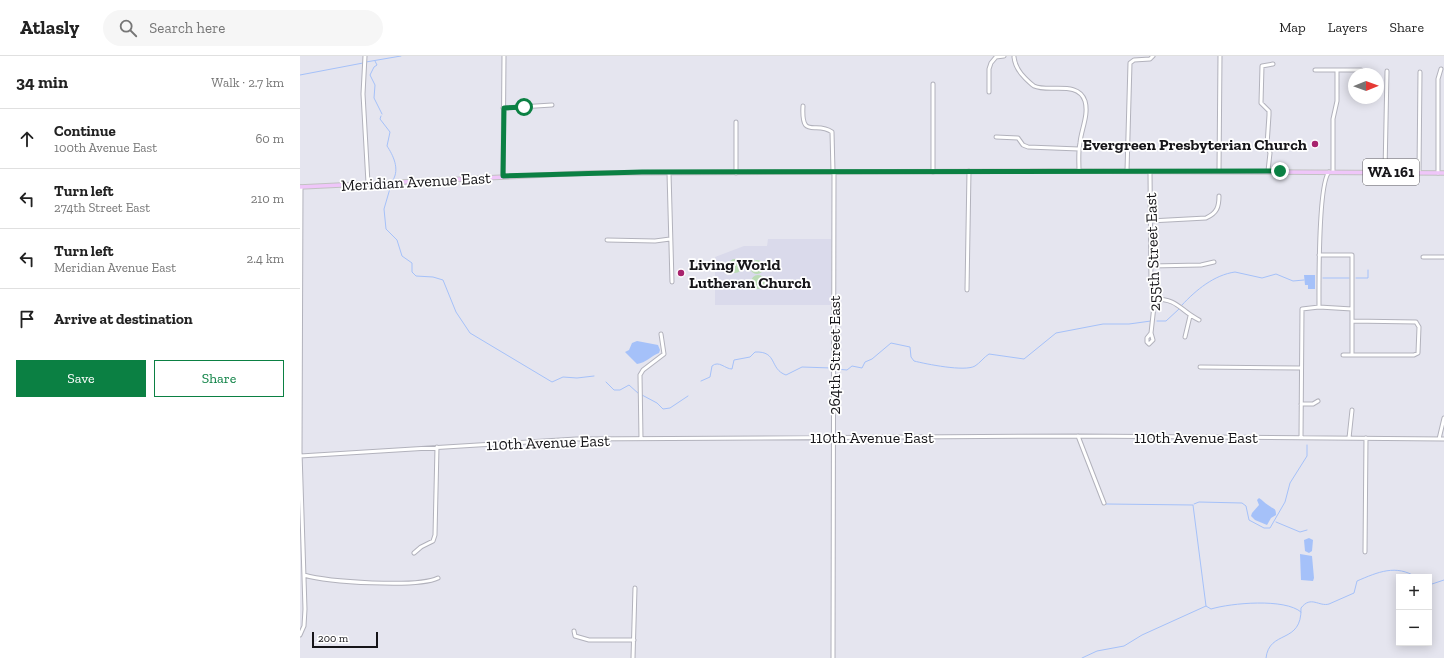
<!DOCTYPE html>
<meta charset="utf-8">
<style>
body{margin:0;font-family:"Zilla Slab",serif;background:#f6f6f6;color:#222}
.controls{position:absolute;right:12px;bottom:12px;display:grid;overflow:hidden;border-radius:0px;box-shadow:0 2px 10px #0003}
.controls button{width:36px;height:36px;display:grid;place-items:center;padding:0;border:0;border-bottom:1px solid #e0e0e0;background:#fff;color:#222;font:20px sans-serif}
.compass{position:absolute;left:1048px;top:12px;width:36px;height:36px;border-radius:50%;background:#fff;box-shadow:0 2px 10px #0003;rotate:89deg}
.scale{position:absolute;left:12px;bottom:10px;width:66px;box-sizing:border-box;padding-left:4px;border:2px solid #161519;border-top:0;font-size:11px;line-height:14px;white-space:nowrap;color:#161519;-webkit-text-stroke:3px #fff;paint-order:stroke}
.stop{position:absolute;width:12px;height:12px;margin:-9px;border:3px solid #0b8043;border-radius:50%;background:#fff}
.stop.end{background:#0b8043;border-color:#fff;box-shadow:0 1px 4px #0008}
.list{margin:0;padding:0;list-style:none}
h2{display:flex;justify-content:space-between;align-items:center;height:52px;margin:0;padding:0 16px;font-size:17px}
h2 small{font-size:13px;font-weight:400;color:#767676}
.list li{display:grid;grid-template-columns:26px 1fr auto;gap:12px;align-items:center;box-sizing:border-box;height:60px;padding:0 16px;border-top:1px solid #e0e0e0}
.list b{display:block;font-size:15px;white-space:nowrap}
.list p{margin:0;font-size:13px;white-space:nowrap;color:#767676}
.list em{font-size:13px;font-style:normal;color:#767676}
.actions{display:flex;gap:8px;padding:12px 16px}
.actions a{flex:1;padding:9px 0;border:1px solid #0b8043;border-radius:0px;text-align:center;font-size:14px;color:#0b8043}
.actions .main{background:#0b8043;color:#fff}
.icon{flex:none;width:22px;height:22px;fill:none;stroke:currentColor;stroke-width:2;stroke-linecap:round;stroke-linejoin:round}
.map{position:relative;flex:none;width:1144px;height:602px;overflow:hidden}
header{display:flex;align-items:center;gap:24px;box-sizing:border-box;height:56px;padding:0 20px;background:#fff;border-bottom:1px solid #e0e0e0}
header strong{font-size:19px}
nav{display:flex;gap:22px;margin-inline-start:auto;font-size:14px}
.search{width:280px;height:36px;background:#f6f6f6;display:flex;align-items:center;gap:10px;box-sizing:border-box;padding:0 14px;border-radius:22px;color:#767676;font-size:15px}
main{display:flex}
aside{flex:1;background:#fff}
.map>svg:first-child{display:block}
</style>
<header>
<strong>Atlasly</strong>
<div class="search"><svg class="icon" aria-label="search" viewBox="0 0 24 24"><circle cx="10" cy="10" r="6"/><path d="M15 15l6 6"/></svg>Search here</div>
<nav><a>Map</a><a>Layers</a><a>Share</a></nav>
</header>
<main>
<aside>
<h2>34 min<small>Walk · 2.7 km</small></h2>
<ul class="list">
<li><svg class="icon" aria-label="ahead" viewBox="0 0 24 24"><path d="M12 20V5M6 11l6-6 6 6"/></svg><div><b>Continue</b><p>100th Avenue East</p></div><em>60 m</em></li>
<li><svg class="icon" aria-label="left" viewBox="0 0 24 24"><path d="M17 20v-9H6M10 6l-5 5 5 5"/></svg><div><b>Turn left</b><p>274th Street East</p></div><em>210 m</em></li>
<li><svg class="icon" aria-label="left" viewBox="0 0 24 24"><path d="M17 20v-9H6M10 6l-5 5 5 5"/></svg><div><b>Turn left</b><p>Meridian Avenue East</p></div><em>2.4 km</em></li>
<li><svg class="icon" aria-label="arrive" viewBox="0 0 24 24"><path d="M6 21V4h12l-3 4 3 4H6"/></svg><div><b>Arrive at destination</b></div></li>
</ul>
<div class="actions"><a class="main">Save</a><a>Share</a></div>
</aside>
<div class="map">
<svg width="1144" height="602" viewBox="0 0 1144 602">
<rect width="100%" height="100%" fill="#e5e5ef"/>
<path fill="#dadaeb" d="M468,183H531V249H415V201L444,190H467Z"/>
<path fill="#bbdcb5" d="M428 210a7 7 0 1 1 14 0a7 7 0 1 1-14 0Z
M450 211a7 7 0 1 1 14 0a7 7 0 1 1-14 0Z
M451 226a7 7 0 1 1 14 0a7 7 0 1 1-14 0Z"/>
<path fill="#a5c1f9" d="M1004,219H1015V233H1008V229H1005Z
M337,285L358,289L360,294L359,297C351,300 346,307 337,308L325,296L329,294L332,287Z
M959,442C963,444 964,447 968,449C973,453 976,451 976,459L971,462L967,469L955,464L951,460L952,457L959,449L957,444Z
M1009,482L1013,484L1012,495L1009,497L1005,495L1004,484Z
M1000,498L1012,500L1014,522L1013,525L1001,524Z"/>
<g fill="none" stroke-linecap="round" stroke-linejoin="round">
<path stroke="#a5c1f9" stroke-width="1" d="M75,5L77,9L74,11L70,19L75,29L74,42L82,58
M66,6L101,0
M0,19L63,7
M81,60L80,63L90,76L87,90C93,99 100,113 93,124
M91,129L84,153L86,173L97,184L102,200L112,207V216L116,220L133,221L143,224L156,256L170,277L252,326L263,321L277,322L294,320
M1023,222H1049
M1056,222H1068V214
M882,249C896,234 914,219 935,216L962,222L976,218L993,225L1004,224
M857,265H866L879,253
M536,313L547,314L552,310L562,312L565,306L572,303L591,287L610,291L611,301L614,305C626,308 665,316 675,310C680,307 684,301 689,298L724,303L756,277L803,268H829L851,265
M401,325L410,321L412,310C419,304 425,313 432,313L434,304L450,301L455,296C478,295 469,313 486,319L502,311L531,312
M306,326L314,334H320L329,329L339,338
M342,339L357,347L363,353L370,352L388,340
M806,448L893,449L906,550
M894,448L899,446L942,447L946,450L949,464L964,472H970L985,446L990,427L1007,400V389
M976,466L1000,476L1007,474
M1129,529L1144,524
M782,602L797,595L824,590L842,579L906,550L911,553C931,547 985,542 1001,556
M966,602C969,573 1002,589 1001,552C1011,539 1019,551 1029,548L1054,537L1057,525C1078,516 1096,508 1116,521"/>
<g stroke="#b2b2bc" stroke-width="5">
<path id="minor" d="M65,0L63,38L68,127
M714,1C715,10 719,16 725,22C728,25 731,28 734,30C749,37 778,24 785,45C789,59 781,74 780,87C778,96 779,106 779,115
M1015,14H1061
M633,28V116
M689,36V13L691,7L696,1L704,0
M503,50C501,85 516,64 532,76L533,116
M203,52L252,49
M696,81L718,82L723,89L728,91L779,93
M827,115L830,7L834,4L850,3L853,0
M919,115L920,0
M968,115L970,97L967,89L969,59V55L961,47L962,10L973,8
M850,116L851,224L854,250L851,277L853,284L849,288L847,286V282L851,277
M1033,116V63L1037,45V14
M1085,116L1087,15
M1119,116L1120,16
M369,117L372,226
M436,117V66
M1138,117V23L1141,13
M203,120L204,0
M850,165L906,162C917,157 919,151 919,140
M307,184L355,185L370,183
M1019,199H1052V299
M1123,201H1144
M851,210L901,209L914,206
M667,234L669,115
M854,243C879,243 879,254 899,264
M1019,251C1019,229 1018,128 1029,116
M885,281L890,260
M1043,299H1114L1118,297L1119,271L1116,266L1052,265
M900,311L1001,312
M1001,348H1013L1018,345
M778,380L804,447
M1001,382L1002,253L1019,251L1052,253
M1049,382L1052,354
M341,383L340,319L343,314L364,298L361,278
M1139,383L1144,362
M0,400L276,383L778,380L1144,383
M1065,496L1066,382
M114,497L121,491L133,485L135,479L137,391
M4,519C28,526 117,532 138,522
M274,575L275,580L289,584H334
M0,579L4,570L5,553L0,396L1,131
M333,602L335,532
M533,602L534,116"/>
</g>
<g stroke="#c2c2c3" stroke-width="5.5">
<path id="major" d="M0,131L287,117L751,115L1144,117"/>
</g>
<use href="#minor" stroke="#fff" stroke-width="3"/>
<use href="#major" stroke="#efc6f9" stroke-width="3.5"/>
</g>
<g fill="none" stroke-linecap="round" stroke-linejoin="round">
<path stroke="#0b8043" stroke-width="5" d="M224,51L204,52L203,120L342,116L980,115"/>
</g>
<g fill="#a8236d" stroke="#fff" stroke-width="1.5">
<circle cx="1015" cy="88" r="4"/>
<circle cx="381" cy="217" r="4"/>
</g>
<g text-anchor="middle" stroke-width="3.5" stroke-linejoin="round" paint-order="stroke">
<rect fill="#fff" stroke="#5c5b5e" stroke-width="1" x="1063" y="103" width="56" height="26" rx="3"/>
<g font-size="15" font-weight="bold" fill="#161519">
<text x="1091" y="121">WA 161</text>
</g>
<g font-size="16" font-weight="bold" fill="#161519" stroke="#fff" text-anchor="end">
<text x="1007" y="94">Evergreen Presbyterian Church</text>
<text x="389" y="214" text-anchor="start">Living World<tspan x="389" dy="18">Lutheran Church</tspan></text>
</g>
<g font-size="16" fill="#161519" stroke="#fff">
<text transform="translate(116 125) rotate(-3)" y="6">Meridian Avenue East</text>
<text transform="translate(852 196) rotate(-92)" y="6">255th Street East</text>
<text transform="translate(534 299) rotate(-90)" y="6">264th Street East</text>
<text x="572" y="387">110th Avenue East</text>
<text x="896" y="387">110th Avenue East</text>
<text transform="translate(248 386) rotate(-2)" y="6">110th Avenue East</text>
</g>
</g>
</svg>
<div class="controls">
<button>+</button>
<button>−</button>
</div>
<svg class="compass" viewBox="-18 -18 36 36"><path d="M0-13l5 13h-10z" fill="#e53935"/><path d="M0 13l5-13h-10z" fill="#767676"/></svg>
<div class="scale">200 m</div>
<div class="stop" style="left:224px;top:51px"></div>
<div class="stop end" style="left:980px;top:115px"></div>
</div>
</main>
